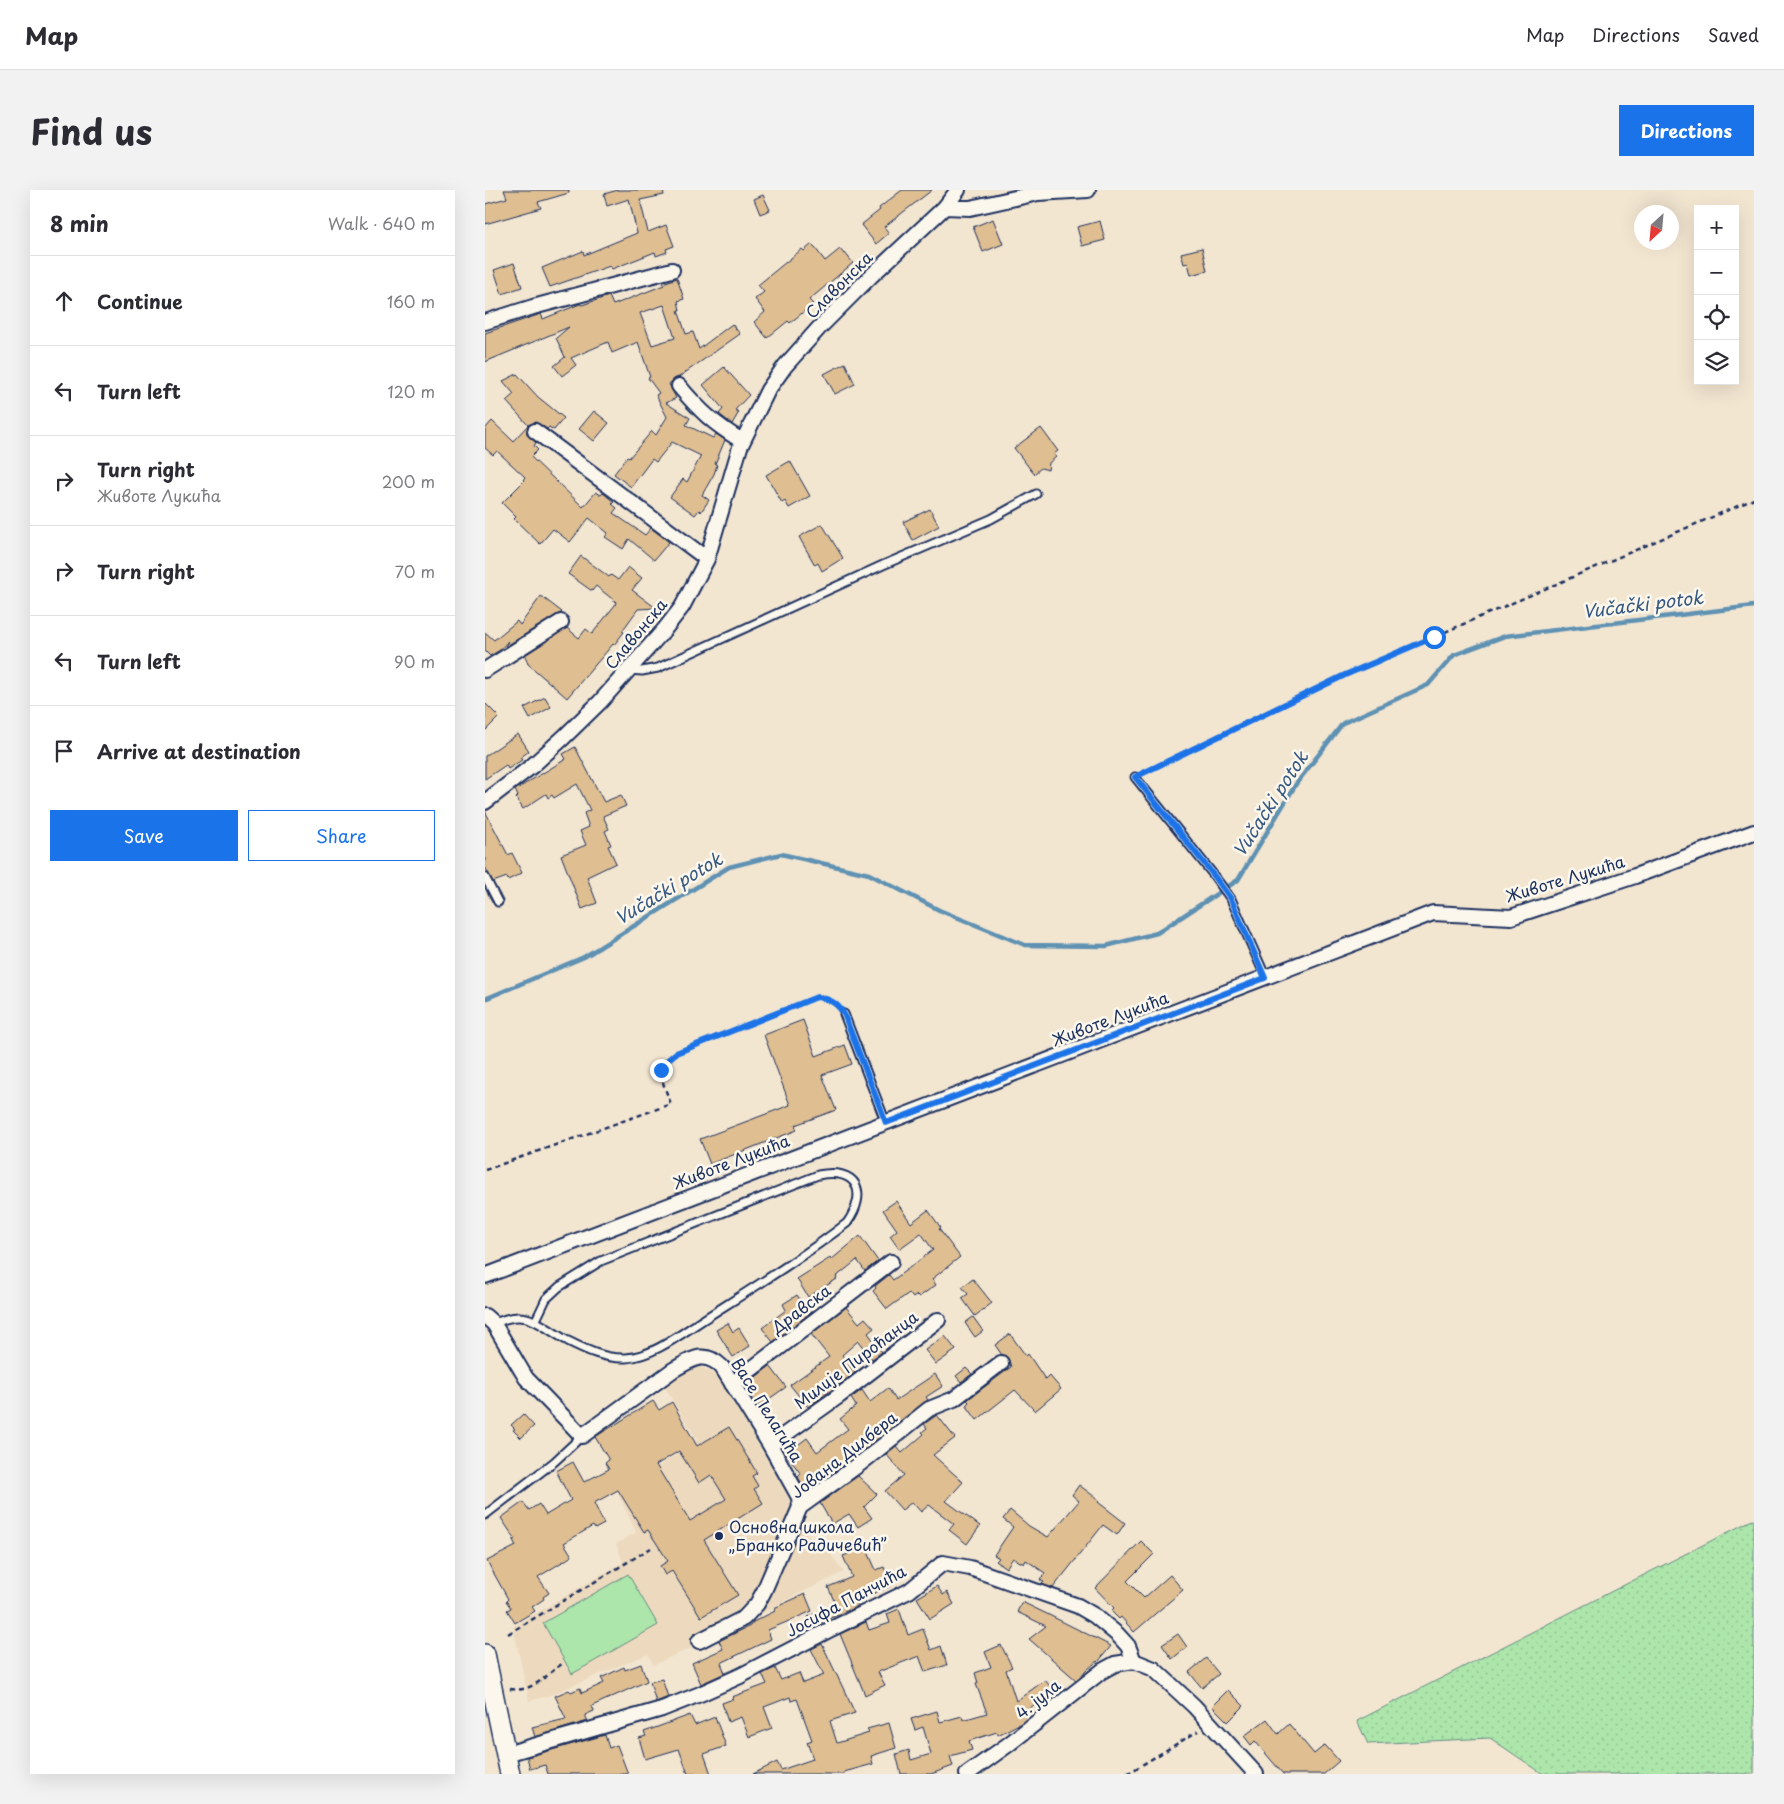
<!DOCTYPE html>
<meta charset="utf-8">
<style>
body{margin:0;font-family:"Playpen Sans",sans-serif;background:#f2f2f3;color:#2b2b33}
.controls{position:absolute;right:15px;top:15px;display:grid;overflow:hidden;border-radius:0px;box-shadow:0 5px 20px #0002}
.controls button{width:45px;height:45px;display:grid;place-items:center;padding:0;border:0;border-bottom:1px solid #e1e1e2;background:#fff;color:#2b2b33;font:25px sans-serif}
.compass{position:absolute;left:1149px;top:15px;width:45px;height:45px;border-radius:50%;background:#fff;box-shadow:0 5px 20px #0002;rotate:206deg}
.stop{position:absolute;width:15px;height:15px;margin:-11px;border:4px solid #1a73e8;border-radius:50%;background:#fff}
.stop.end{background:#1a73e8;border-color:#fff;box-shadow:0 1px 5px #0008}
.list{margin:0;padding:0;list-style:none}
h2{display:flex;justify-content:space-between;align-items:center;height:65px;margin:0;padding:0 20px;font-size:21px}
h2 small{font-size:16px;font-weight:400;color:#7c7c81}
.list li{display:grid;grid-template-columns:32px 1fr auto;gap:15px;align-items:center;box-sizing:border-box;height:90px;padding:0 20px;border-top:1px solid #e1e1e2}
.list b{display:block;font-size:19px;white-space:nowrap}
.list p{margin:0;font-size:16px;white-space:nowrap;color:#7c7c81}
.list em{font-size:16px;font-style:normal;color:#7c7c81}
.actions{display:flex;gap:10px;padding:15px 20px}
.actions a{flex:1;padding:11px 0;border:1px solid #1a73e8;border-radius:0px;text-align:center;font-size:18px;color:#1a73e8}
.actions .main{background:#1a73e8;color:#fff}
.icon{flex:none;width:28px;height:28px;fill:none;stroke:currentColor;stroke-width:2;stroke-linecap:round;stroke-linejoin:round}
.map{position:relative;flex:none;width:1269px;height:1584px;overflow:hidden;border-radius:0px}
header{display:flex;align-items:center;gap:30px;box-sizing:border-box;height:70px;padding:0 25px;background:#fff;border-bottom:1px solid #e1e1e2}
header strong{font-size:24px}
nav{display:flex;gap:28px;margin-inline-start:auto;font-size:18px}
.intro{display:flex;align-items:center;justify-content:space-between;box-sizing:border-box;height:120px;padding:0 30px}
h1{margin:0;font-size:35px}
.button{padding:12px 22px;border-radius:0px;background:#1a73e8;color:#fff;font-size:18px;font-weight:700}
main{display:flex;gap:30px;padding:0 30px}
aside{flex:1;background:#fff;border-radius:0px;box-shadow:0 5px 20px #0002}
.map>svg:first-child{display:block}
</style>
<header>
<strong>Map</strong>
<nav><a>Map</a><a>Directions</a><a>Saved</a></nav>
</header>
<div class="intro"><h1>Find us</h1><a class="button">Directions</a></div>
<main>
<aside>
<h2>8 min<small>Walk · 640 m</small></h2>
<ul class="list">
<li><svg class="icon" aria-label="ahead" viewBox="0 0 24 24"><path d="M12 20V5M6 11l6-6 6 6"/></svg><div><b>Continue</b></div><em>160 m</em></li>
<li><svg class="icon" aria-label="left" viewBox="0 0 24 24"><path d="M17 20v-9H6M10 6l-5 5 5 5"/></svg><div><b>Turn left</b></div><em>120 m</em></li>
<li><svg class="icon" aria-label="right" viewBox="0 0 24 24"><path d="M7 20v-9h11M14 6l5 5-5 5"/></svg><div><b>Turn right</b><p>Животе Лукића</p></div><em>200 m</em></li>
<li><svg class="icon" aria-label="right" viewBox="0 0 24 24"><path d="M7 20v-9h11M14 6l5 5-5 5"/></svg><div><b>Turn right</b></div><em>70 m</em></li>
<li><svg class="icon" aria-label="left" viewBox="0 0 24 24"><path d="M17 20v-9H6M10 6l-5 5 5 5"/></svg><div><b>Turn left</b></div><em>90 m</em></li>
<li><svg class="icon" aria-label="arrive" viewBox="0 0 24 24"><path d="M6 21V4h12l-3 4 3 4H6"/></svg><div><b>Arrive at destination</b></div></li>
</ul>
<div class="actions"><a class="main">Save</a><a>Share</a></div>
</aside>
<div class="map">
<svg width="1269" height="1584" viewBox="0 0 1269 1584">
<defs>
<pattern id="green-dots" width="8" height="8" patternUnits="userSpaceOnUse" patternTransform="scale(1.25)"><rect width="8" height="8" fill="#ade6aa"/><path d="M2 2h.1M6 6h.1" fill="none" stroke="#94c695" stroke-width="1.8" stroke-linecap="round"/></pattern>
</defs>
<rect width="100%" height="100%" fill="#f3e6d1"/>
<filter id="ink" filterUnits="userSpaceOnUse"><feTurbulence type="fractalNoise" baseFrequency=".02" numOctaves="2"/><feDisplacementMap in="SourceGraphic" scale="10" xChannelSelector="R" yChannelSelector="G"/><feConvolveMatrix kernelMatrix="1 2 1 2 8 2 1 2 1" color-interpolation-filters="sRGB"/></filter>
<g filter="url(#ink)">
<path fill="#eddabe" d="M215,1177L231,1184L237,1193L293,1288L327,1353L335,1350L359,1382L301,1410L258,1435L168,1475L163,1464L63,1506L44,1511L28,1437L138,1372L131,1354L151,1342L133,1304L212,1250L179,1196L208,1178Z"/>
<path fill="url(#green-dots)" stroke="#648a84" d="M1269,1329V1584H1058L1005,1548L883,1554L872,1531Z"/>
<path fill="#ade6aa" stroke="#648a84" d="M143,1384L173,1435L87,1484L58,1433Z"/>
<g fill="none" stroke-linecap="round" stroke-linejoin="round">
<path stroke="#5e91b3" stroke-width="4.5" d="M0,809L99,767L244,677L296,664L384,684L454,720L540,755L621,756L672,743L753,690L811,594L858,533L943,495L969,465L1020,446L1269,416"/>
</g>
<path fill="#dfbe91" stroke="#1b2f5e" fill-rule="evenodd" d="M19,0H84V3L53,12L56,18L0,34V14L22,8Z
M133,0H178L179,5L155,10L163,42L181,35L189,56L181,59L182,62L171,66L170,62L127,79L125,76L65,97L57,78L98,61L99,65L152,43L144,9L122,16L119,4Z
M417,0H447L399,37L404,43L391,54L376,35L395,20L394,18Z
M278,5L285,20L275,24L269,9Z
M508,29L518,54L498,62L488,37Z
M615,31L620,50L597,56L592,37Z
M327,54L340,71L355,59L359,64L360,63L368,73L324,110L328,114L305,133L303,131L282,148L269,132L280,122L270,109L279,102L273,95L317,59L319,61Z
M717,58L722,81L706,85L703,73L699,74L696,63Z
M29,73L37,97L17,104L9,80Z
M192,88L199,109L193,111L195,120H193L201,144L208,142L214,159L247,134L255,144L194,187L189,189L184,194L191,208L181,213L205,228L201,235L228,248L231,244L240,250L230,274L232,275L229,284L217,305L224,310L216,322L214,320L210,325L185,307L198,289L202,292L216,266L187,252L171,272L167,269L146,297L129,284L142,267L144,268L167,241L171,245L182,227L171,205L174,203L163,188L165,187L153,152L127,163L123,152L86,168L91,175L77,186L69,176L80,167L71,148L84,137L0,172V143L56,124L58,129L95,114L97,115L124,106L128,115L179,95L178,93ZM179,115L190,148L167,155L155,123Z
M360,173L370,194L350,204L339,184Z
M239,177L264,205L250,220L254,222L247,234L234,224L238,219L218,195Z
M32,184L53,207L79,228L69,240L64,237L62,239L51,232L43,235L42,244L51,253L49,256L53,260L46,267L98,317L111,302L116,305L118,303L129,312L127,314L132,318L128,323L160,345L166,338L184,352L169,370L144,349L138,359L120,347L123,343L104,328L85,352L68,339L55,354L29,329L31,327L17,313L39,291L38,290L40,287L12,261L8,265L0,258V239L7,231L28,251L43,235L21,211L29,204L18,191Z
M109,221L124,233L109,251L94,239Z
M556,238L573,261L569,264L571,267L564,273L563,280L556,278L549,284L529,258Z
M305,271L325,306L304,318L300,311L297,313L281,285Z
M445,319L454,336L428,350L418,332Z
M337,334L358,368L337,381L333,373L330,375L314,347Z
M96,366L124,387L126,385L133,390L143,377L157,388L147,400L171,418L153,419L137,441L139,442L129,455L128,454L82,508L43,474L40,465L82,438L94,448L101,439L107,444L130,415L131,412L111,396L107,401L83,384Z
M56,406L77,422L76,423L71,425L20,457L23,451L15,460L5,466L0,461V442L9,450L32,431L35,435Z
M60,507L66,517L45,529L39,518Z
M0,513L14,527L0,541Z
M33,544L44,561L35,568L37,570L23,579L21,575L0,589V566Z
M90,557L119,612L136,605L141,616L118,626L124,639L120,641L126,655L123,656L131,673L102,687L112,713L97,719L76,665L101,655L95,641L104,637L99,623L105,620L92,594L69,608L67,605L63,608L61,604L38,619L31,608L33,606L30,600L81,569L78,564Z
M0,621L23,665L27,663L37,683L23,690L22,687L8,692L0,677Z
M318,830L331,866L360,855L367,874L337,885L351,920L310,935L312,940L225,974L215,949L305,915L279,845Z
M411,1011L426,1033L443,1020L456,1038L454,1039L475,1067L447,1089L451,1095L434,1107L432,1105L428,1108L424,1103L402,1119L388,1101L391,1098L390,1096L404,1085L408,1090L448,1060L436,1043L414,1059L405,1046L412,1040L398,1020Z
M375,1046L393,1071L380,1081L372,1070L351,1087L352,1089L323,1107L312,1089L345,1068L346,1070Z
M488,1089L507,1113L490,1126L477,1108L483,1104L477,1097Z
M312,1105L324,1124L288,1152L277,1138L301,1120L298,1114Z
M361,1117L374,1133L380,1128L389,1138L383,1143L397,1162L387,1169L373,1151L357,1165L370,1183L323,1217L305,1195L344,1167L326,1144Z
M488,1127L498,1141L490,1147L480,1133Z
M243,1133L248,1142L254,1138L265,1156L248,1167L231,1140Z
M525,1144L541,1166L543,1164L560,1189L564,1185L576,1199L550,1221L530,1200L492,1230L481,1215L484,1212L482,1210L526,1177L523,1168L517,1165L510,1155Z
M460,1146L471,1160L451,1174L440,1160Z
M285,1176L301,1197L274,1216L259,1196Z
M481,1178L487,1184L476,1192L471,1186Z
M450,1184L458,1196L441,1207L443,1210L371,1266L321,1302L313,1287L316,1284L301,1264L322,1248L332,1262L363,1239L355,1229L371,1216L366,1208L377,1200L385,1212L403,1198L411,1210Z
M168,1211L174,1220L187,1212L212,1256L244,1237L272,1283L267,1286L273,1296L269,1299L278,1313L219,1350L253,1405L216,1427L187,1381L180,1385L175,1376L183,1371L163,1340L159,1342L133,1300L109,1313L119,1334L110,1339L108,1336L79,1353L87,1366L53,1387L64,1403L58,1407L59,1409L47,1417L50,1421L30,1433L22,1420L26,1418L21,1411L23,1409L2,1371L31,1356L28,1350L30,1349L16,1328L38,1312L44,1320L54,1314L61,1325L86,1310L71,1281L88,1272L99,1292L124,1279L120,1273L124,1270L110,1247ZM194,1261L214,1293L226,1285L241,1309L205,1331L171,1275Z
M38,1224L49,1236L36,1248L28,1240L30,1239L26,1235Z
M452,1225L470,1248L448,1265L478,1292L461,1311L495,1336L482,1354L464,1340L469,1334L444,1315L436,1322L427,1312L417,1320L400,1301L419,1285L401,1264L411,1256L417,1263L439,1244L437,1242L442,1238L439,1234Z
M373,1286L392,1304L379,1317L387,1328L373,1337L364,1324L347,1334L335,1313Z
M594,1295L614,1310L613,1312L640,1333L632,1345L618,1335L568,1398L557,1394L559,1392L555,1390L560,1383L541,1370L539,1374L528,1368L521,1378L511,1371L514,1368L509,1365L528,1337L518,1329L525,1320L544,1336L563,1347L594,1311L587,1305Z
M656,1351L669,1364L642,1391L659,1408L685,1385L698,1400L649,1442L636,1427L634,1429L626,1421L629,1418L610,1398Z
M379,1353L391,1380L399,1377L406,1396L370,1411L373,1416L339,1431L328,1438L323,1427L350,1413L343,1397L367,1387L358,1366L366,1363L364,1359Z
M452,1396L458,1405L462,1402L469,1414L445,1429L432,1408Z
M320,1404L327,1421L283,1440L286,1449L236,1473L240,1483L216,1494L207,1473L238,1459L234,1451L265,1436L268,1432L290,1421L289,1418Z
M537,1412L562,1424L626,1456L613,1472L612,1471L591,1490L544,1449L561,1436L532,1422Z
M414,1419L423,1445L438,1439L446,1460L456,1456L462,1475L440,1482L434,1466L393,1482L400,1495L380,1505L355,1444L381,1432L384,1440L405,1433L402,1424Z
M693,1444L702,1457L687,1469L677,1455Z
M337,1454L370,1523L345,1531L352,1553L384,1543L382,1539L404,1533L411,1558L386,1566L388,1574L359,1582V1584H268L292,1572L296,1580L328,1569L322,1552L327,1550L312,1509L306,1511L305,1507L279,1517L287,1538L264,1547L256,1527L243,1532L237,1513L248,1509L247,1507L282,1494L277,1484L290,1478L296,1490L314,1483L318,1493L339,1485L326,1459Z
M516,1455L527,1477L521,1480L531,1511L560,1490L569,1501L542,1520L544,1523L539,1526L541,1529L536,1533L513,1545L512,1542L484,1551L487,1560L465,1566L468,1576L446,1584H416L411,1564L424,1560L426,1570L446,1564L438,1537L430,1540L426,1529L452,1521L455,1532L477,1526L478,1530L502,1523L491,1494L493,1493L490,1483L506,1477L500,1462Z
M721,1468L734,1484L717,1498L704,1482Z
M156,1474L162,1491L107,1516L109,1521L100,1525L103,1531L50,1547L47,1537L81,1529L70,1506L84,1500L86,1502L95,1498L97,1503L119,1493L116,1488L139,1477L140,1480Z
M177,1489L183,1507L171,1512L165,1492Z
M743,1500L759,1516L743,1532L727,1516Z
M205,1525L210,1535L230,1527L241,1556L219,1564L226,1584H203L194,1559L160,1569L154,1548L161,1546L159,1542Z
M782,1529L793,1544L804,1534L829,1564L840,1555L854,1571L839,1584H798L770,1551L766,1555L759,1546Z
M120,1545L124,1558L132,1555L143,1584H63L60,1575L45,1579L42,1567Z"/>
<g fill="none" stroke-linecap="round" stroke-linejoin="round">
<g stroke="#1b2f5e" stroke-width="11">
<path id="lane" d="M144,480L157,481L173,478L398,375L506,329L551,304
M650,587L727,683L746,709L781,788
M0,687L13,712
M359,824L401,933
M9,1134C42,1116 55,1136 83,1151C101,1160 120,1169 141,1168C169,1167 201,1140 224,1126C271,1096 318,1067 362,1033C384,1002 372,977 333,985L116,1071L74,1097L61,1109L51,1130
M0,1325L69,1272L97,1246"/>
</g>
<g stroke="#1b2f5e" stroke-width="18">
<path id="street" d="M460,17L485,18L553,3L603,0
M0,132L48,117L187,80
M194,196C216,222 228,233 257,251
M50,241L222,369
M0,480L76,432
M0,612L47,576L78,548L115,512L179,440L197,417L222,369L255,257L283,200L300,176L334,138L385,87L460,17L473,0
M0,1086L948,723L1026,727L1150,686L1269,642
M0,1126L9,1134L41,1188L97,1246L188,1180C206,1170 219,1159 237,1177L285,1255L314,1307L315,1317
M247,1194L406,1072
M285,1255L354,1206L453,1130
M214,1451L259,1428L272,1414L279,1401L315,1317L376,1273L444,1219L469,1209L516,1173
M21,1564L177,1519L215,1504L255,1486L342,1441L424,1401L458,1373L485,1378L593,1416L610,1426L633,1445L643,1456L649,1471
M482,1584L524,1554L617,1481L630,1474L649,1471L669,1479L709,1516L771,1584"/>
</g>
<g stroke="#1b2f5e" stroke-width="22">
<path id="secondary" d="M0,1464L25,1584"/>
</g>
<path stroke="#1b2f5e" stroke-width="2.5" stroke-dasharray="5 4" stroke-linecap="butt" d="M658,583L860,485L1269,309
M0,980L186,914C178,892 168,879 191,863L332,807L343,809L353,815
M23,1444L166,1358
M25,1499C48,1503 60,1485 77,1474
M642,1584L713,1541"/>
<use href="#lane" stroke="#fbf7ec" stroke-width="7"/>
<use href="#street" stroke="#fbf7ec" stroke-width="14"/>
<use href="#secondary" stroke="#fbf7ec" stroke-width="19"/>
</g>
</g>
<g fill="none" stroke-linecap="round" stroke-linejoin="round" filter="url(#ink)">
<path stroke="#1a73e8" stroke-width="6" d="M176,880L178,874L191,863L332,807C345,809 352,813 359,824L401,933L780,788L746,709L727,683L650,587L860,485L949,447"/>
</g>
<circle fill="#1b2f5e" stroke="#fbf7ec" stroke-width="2" cx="234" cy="1346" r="5"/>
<g text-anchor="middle" stroke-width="5" stroke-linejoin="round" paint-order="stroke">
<g font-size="16" fill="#1b2f5e" stroke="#fbf7ec">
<text transform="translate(354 95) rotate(-45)" y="6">Славонска</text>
<text transform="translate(151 444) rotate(-50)" y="6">Славонска</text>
<text transform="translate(1080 689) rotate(-17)" y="6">Животе Лукића</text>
<text transform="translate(625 829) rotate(-21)" y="6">Животе Лукића</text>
<text transform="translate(246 972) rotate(-21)" y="6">Животе Лукића</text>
<text transform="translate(316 1119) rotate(-37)" y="6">Дравска</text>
<text transform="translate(371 1170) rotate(-37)" y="6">Милије Пироћанца</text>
<text transform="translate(282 1220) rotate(58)" y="6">Васе Пелагића</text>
<text transform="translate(359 1265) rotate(-38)" y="6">Јована Дилбера</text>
<text transform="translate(361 1411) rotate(-28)" y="6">Јосифа Панчића</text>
<text transform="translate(553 1509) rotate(-39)" y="6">4. јула</text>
</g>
<g font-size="16" fill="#1b2f5e" stroke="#fbf7ec" text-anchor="start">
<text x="244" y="1343">Основна школа<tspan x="244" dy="18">„Бранко Радичевић”</tspan></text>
</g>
<g font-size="18" font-style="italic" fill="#375882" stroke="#fbf7ec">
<text transform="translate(1158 415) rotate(-7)" y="6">Vučački potok</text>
<text transform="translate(786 614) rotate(-57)" y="6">Vučački potok</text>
<text transform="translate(184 699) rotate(-31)" y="6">Vučački potok</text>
</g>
</g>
</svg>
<div class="controls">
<button>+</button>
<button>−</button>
<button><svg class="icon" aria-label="locate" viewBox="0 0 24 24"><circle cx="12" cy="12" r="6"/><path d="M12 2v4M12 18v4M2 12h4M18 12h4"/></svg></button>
<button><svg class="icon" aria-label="layers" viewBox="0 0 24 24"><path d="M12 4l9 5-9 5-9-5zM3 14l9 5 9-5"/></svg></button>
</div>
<svg class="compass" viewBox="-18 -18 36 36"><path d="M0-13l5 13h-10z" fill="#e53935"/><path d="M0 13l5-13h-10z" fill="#7c7c81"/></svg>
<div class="stop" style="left:949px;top:447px"></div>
<div class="stop end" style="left:176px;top:880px"></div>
</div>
</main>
